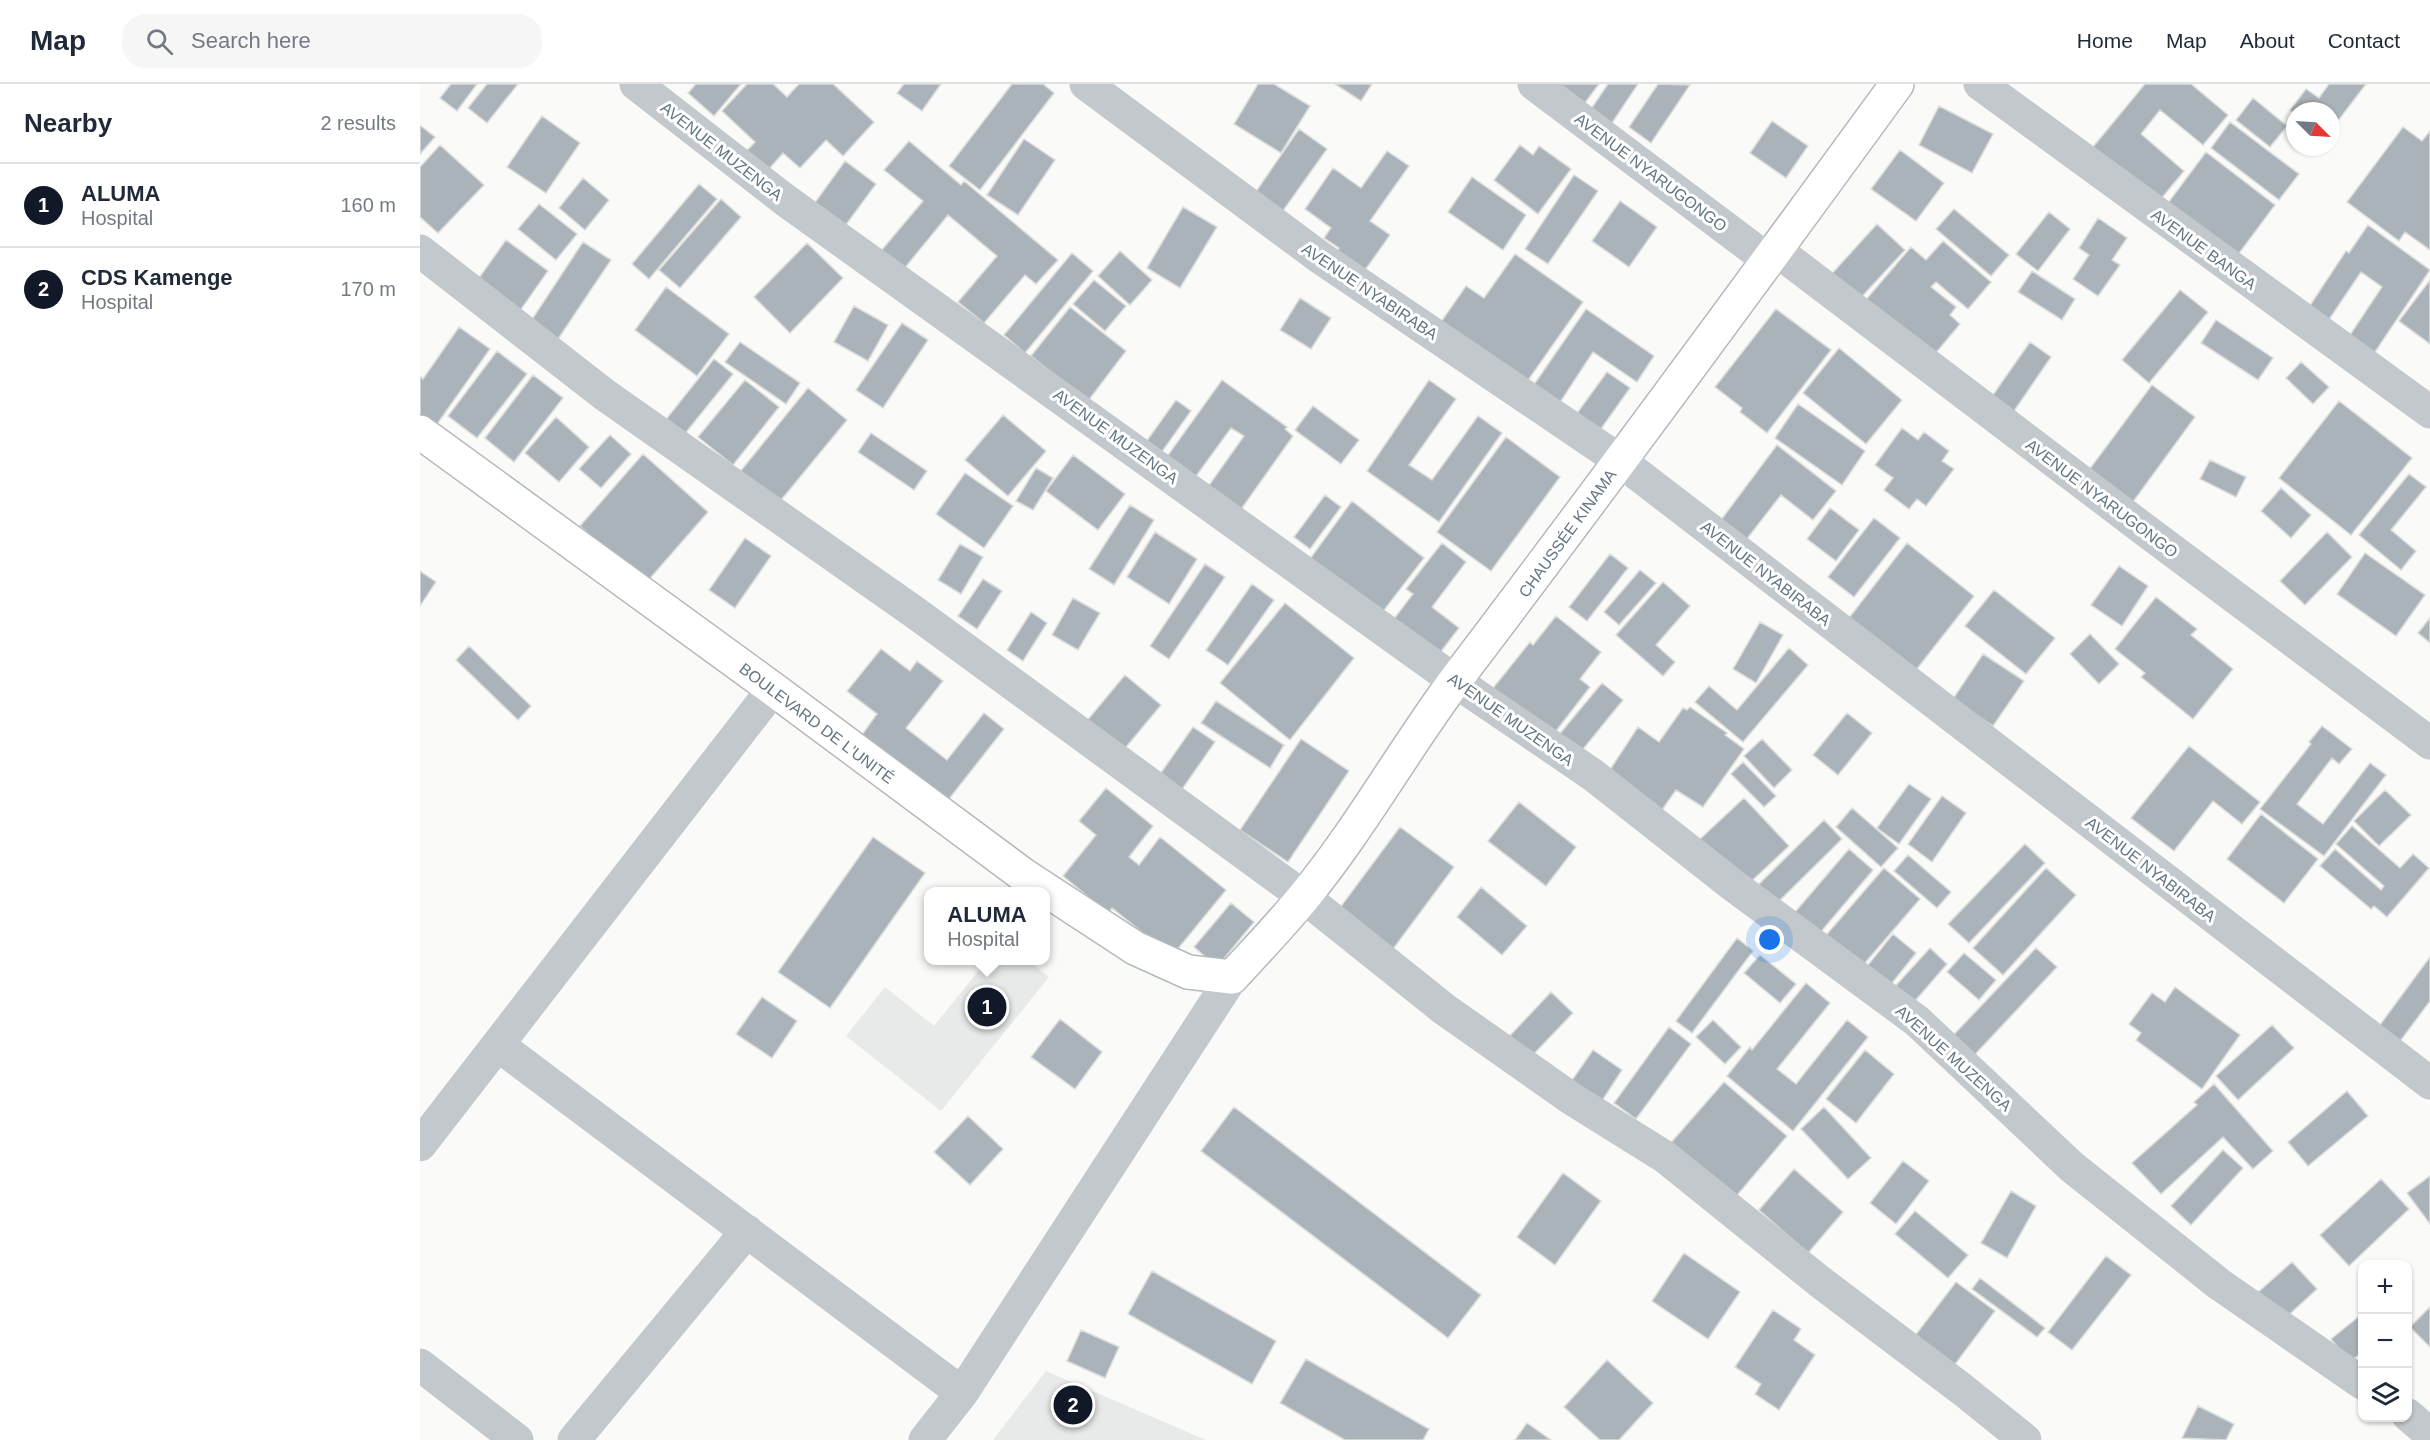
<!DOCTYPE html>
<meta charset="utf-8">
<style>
body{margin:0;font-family:Arial,sans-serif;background:#f6f6f7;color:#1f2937}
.controls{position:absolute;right:18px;bottom:18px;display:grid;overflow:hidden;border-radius:12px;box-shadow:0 2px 4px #0004}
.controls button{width:54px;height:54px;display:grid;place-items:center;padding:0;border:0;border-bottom:2px solid #e0e1e3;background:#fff;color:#1f2937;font:30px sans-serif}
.compass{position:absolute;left:1866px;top:18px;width:54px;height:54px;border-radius:50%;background:#fff;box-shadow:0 2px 4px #0004;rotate:114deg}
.you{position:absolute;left:1350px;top:856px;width:21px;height:21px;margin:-15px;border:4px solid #fff;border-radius:50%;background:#1a73e8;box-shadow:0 0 0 9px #1a73e833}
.badge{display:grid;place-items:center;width:39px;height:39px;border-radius:50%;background:#111827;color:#fff;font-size:20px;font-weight:700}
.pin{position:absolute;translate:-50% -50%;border:3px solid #fff;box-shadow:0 2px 6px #0006}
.popup{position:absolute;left:504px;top:803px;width:126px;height:78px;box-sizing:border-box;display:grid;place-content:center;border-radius:12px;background:#fff;filter:drop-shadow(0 2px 4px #0005);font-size:20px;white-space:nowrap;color:#747a83}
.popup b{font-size:22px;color:#1f2937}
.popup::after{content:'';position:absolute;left:50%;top:100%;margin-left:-12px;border:12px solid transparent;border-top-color:#fff}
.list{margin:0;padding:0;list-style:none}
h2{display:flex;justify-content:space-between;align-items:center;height:78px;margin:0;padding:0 24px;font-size:26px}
h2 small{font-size:20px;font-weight:400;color:#747a83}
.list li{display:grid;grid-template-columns:39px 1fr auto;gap:18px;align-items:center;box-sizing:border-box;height:84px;padding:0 24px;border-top:2px solid #e0e1e3}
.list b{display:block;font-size:22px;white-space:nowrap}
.list p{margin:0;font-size:20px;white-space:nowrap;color:#747a83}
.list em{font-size:20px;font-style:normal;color:#747a83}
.icon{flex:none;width:33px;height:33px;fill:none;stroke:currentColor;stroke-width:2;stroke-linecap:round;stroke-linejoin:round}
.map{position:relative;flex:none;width:2010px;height:1356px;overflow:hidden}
header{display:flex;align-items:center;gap:36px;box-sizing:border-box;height:84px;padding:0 30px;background:#fff;border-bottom:2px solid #e0e1e3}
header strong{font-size:28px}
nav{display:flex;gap:33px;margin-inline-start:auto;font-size:21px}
.search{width:420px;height:54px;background:#f6f6f7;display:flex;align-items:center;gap:15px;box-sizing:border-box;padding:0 21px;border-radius:24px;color:#747a83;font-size:22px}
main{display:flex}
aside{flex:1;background:#fff}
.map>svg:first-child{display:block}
</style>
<header>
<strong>Map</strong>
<div class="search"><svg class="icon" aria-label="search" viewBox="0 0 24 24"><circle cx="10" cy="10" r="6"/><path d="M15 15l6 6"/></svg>Search here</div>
<nav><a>Home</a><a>Map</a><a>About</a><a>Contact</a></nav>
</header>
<main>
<aside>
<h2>Nearby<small>2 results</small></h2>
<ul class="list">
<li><span class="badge">1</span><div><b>ALUMA</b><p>Hospital</p></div><em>160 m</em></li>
<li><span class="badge">2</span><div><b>CDS Kamenge</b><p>Hospital</p></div><em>170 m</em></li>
</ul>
</aside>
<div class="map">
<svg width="2010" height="1356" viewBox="0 0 2010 1356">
<rect width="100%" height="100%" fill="#fafaf8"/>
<path fill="#e8e9e9" d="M567,876L609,877L629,893L521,1027L426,952L465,903L514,942Z
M626,1287L786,1356H573Z"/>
<path fill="#aab3b9" stroke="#dcdcda" stroke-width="1.5" d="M31,0H57L37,27L20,14Z
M67,0H98L67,39L48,24Z
M276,0H321L294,32L268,9Z
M327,0H353L367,13L379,0H413L454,38L423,72L406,56L380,84L363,69L341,94L320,74L335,58L302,27Z
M484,0H521L502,27L477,9Z
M592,0H623L634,9L560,106L529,82Z
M838,0H854L890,22L861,69L814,40Z
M915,0H952L941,17Z
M1138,0H1179L1164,20Z
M1188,0H1218L1192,39L1171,25Z
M1238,0L1270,1L1231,59L1209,43Z
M1725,0H1771L1808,31L1783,61L1740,26L1721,50L1764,87L1740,116L1673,63Z
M1909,0H1946L1911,46V27H1875V30L1870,26L1886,5L1899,14Z
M1833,14L1867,42L1850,63L1816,36Z
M1519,22L1573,50L1552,89L1499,61Z
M122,32L160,59L126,109L87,83Z
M1352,37L1388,62L1366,94L1330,69Z
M1810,38L1879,90L1859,116L1791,64Z
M1,42L15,53L0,70V43Z
M1983,43L2002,57L2010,47V166L1985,148L1979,157L1927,118Z
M879,45L907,65L860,131L833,112Z
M604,55L635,76L598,131L567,111Z
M489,57L541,101L544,97L638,176L616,200L605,191L564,239L538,218L577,172L528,131L483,186L461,167L503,117L464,86Z
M20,61L64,101L18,149L0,133V83Z
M1100,61L1113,71L1119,62L1151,85L1118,130L1074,96Z
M1480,66L1524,99L1496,137L1451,105Z
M967,67L989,82L950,137L970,151L945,186L918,167L919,164L904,154L911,144L885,125L913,84L941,104Z
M1786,68L1855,121L1814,176L1745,123Z
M425,77L456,100L425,142L394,120Z
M1154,91L1178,107L1128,180L1105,165Z
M1052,93L1106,131L1083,166L1028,128Z
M163,94L189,116L165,146L139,124Z
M279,100L297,115L229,195L212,180Z
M301,115L321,133L260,204L239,186Z
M1200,117L1237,143L1209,183L1172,157Z
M119,120L157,150L136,176L98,145Z
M763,123L797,143L760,204L727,184Z
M1534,125L1589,171L1571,192L1516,145Z
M1629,128L1650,145L1618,187L1596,170Z
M1678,134L1707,154L1692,176L1700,181L1678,212L1653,195L1669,171L1659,164Z
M1457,140L1485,166L1435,220L1408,194Z
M1948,141L2010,186L1951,274L1926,257L1962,203L1941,188L1906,240L1887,226L1926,167L1929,169Z
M86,156L128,187L97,231L54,201Z
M1523,157L1571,198L1548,225L1516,198L1511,203L1536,223L1530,231L1540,240L1509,277L1444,218L1491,163L1506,176Z
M163,158L191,176L138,255L111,237Z
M387,159L423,194L370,249L334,213Z
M700,167L732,196L710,221L678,192Z
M652,169L673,187L605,269L584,251Z
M1095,170L1163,218L1104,302L1021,238L1046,202L1064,214Z
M1612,187L1655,215L1642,236L1598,208Z
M674,196L706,222L685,247L653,220Z
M2010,196V260L1979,237Z
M246,203L309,250L277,292L215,246Z
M1760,206L1788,228L1729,299L1702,276Z
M880,214L911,234L891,265L860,246Z
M434,222L468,241L448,277L414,258Z
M650,223L706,267L668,317L611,272Z
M1166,225L1234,272L1217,298L1173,268L1137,323L1111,305Z
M1356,225L1411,266L1347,349L1320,328L1322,324L1295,303Z
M1796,236L1853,274L1838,296L1781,259Z
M482,239L508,256L463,324L436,306Z
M39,243L70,265L15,343L0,333V292L3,295Z
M320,258L380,299L366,320L305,278Z
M1610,258L1631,273L1590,333L1568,318Z
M1419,264L1482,316L1446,360L1383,309Z
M77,267L107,290L57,354L28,332Z
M294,275L313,290L263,352L244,338Z
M1881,278L1909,303L1893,320L1866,294Z
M1187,288L1210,304L1178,349L1155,332Z
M113,291L143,314L94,378L65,354Z
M325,296L359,323L313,381L278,353Z
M802,296L867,343L865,345L873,352L817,431L785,407L824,352L811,344L774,395L746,374Z
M1009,296L1036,315L989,381L1012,396L1058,332L1082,349L1019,438L947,387Z
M1732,301L1775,333L1710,422L1666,390Z
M388,304L427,336L357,421L319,389Z
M756,316L771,327L741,369L726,358Z
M1919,317L1992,374L1931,451L1859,394Z
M1378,320L1445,367L1422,401L1355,354Z
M893,322L939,356L921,380L875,346Z
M583,331L626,367L588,412L545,376Z
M136,333L169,363L139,398L105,369Z
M1482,344L1498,356L1504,348L1529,367L1522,377L1534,385L1506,422L1497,415L1489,425L1464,406L1473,394L1455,381Z
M451,349L507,387L494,406L438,368Z
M190,351L211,370L181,404L159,385Z
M1086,353L1140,393L1071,487L1017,448Z
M1357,361L1416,407L1393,436L1361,411L1326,456L1301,436Z
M223,370L288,428L225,500L160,442Z
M653,371L705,410L678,446L626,407Z
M1790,376L1826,393L1816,413L1780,395Z
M616,384L633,394L613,426L596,417Z
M545,389L593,422L564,464L516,430Z
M1989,390L2006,403L1971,446L1996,467L1981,486L1939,451Z
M1861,404L1891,431L1871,454L1841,427Z
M905,411L921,423L890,465L874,453Z
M932,417L1004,474L958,534L887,479Z
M710,421L734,436L694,501L669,485Z
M1410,424L1439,446L1416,477L1387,455Z
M1454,434L1480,454L1434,513L1408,493Z
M735,448L777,475L749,520L707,493Z
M1907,448L1932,473L1885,521L1860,497Z
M325,454L351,472L315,524L289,506Z
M1022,459L1046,478L1012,523L1039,544L1016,574L970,540L993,510L986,505Z
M1487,459L1554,512L1496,586L1429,534Z
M540,460L563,473L541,510L518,496Z
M1945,469L2005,511L1976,552L1917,510Z
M1190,470L1208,484L1167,537L1149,523Z
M785,480L805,493L749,575L730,562Z
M1699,482L1728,502L1702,542L1671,521Z
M1220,486L1236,499L1199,541L1184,528Z
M0,487L16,498L0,522Z
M563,495L582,507L557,545L538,532Z
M1243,498L1270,522L1236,561L1255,578L1243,592L1196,551Z
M832,500L854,516L808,581L786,566Z
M1574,506L1635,554L1606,590L1545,542Z
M1736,513L1777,545L1771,551L1813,585L1773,635L1721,593L1725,589L1695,565Z
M653,514L680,529L658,566L632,551Z
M865,519L934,574L870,656L800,599Z
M611,528L627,539L603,577L587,566Z
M1136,532L1181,568L1160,595L1170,603L1129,656L1066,613L1110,558L1113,561Z
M2010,534V559L1998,549Z
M1340,538L1363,551L1336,599L1313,585Z
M1670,550L1699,580L1679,600L1650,570Z
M49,562L111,622L98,636L36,576Z
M1369,564L1388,581L1323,658L1275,618L1289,602L1317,626Z
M461,565L490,587L497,577L523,597L486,644L527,676L564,629L584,645L525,720L439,655L457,630L427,607Z
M1563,570L1604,597L1573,642L1533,615Z
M705,591L741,621L697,674L661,644Z
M1182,599L1203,616L1155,675L1133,658Z
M796,617L864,661L850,684L781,639Z
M1270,623L1307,649L1305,651L1324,665L1283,723L1256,706L1237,733L1184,695L1218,643L1239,658L1263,624L1267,626Z
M1427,629L1452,649L1418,691L1393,671Z
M1902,642L1932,665L1919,680L1912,674L1877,720L1903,740L1950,679L1966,691L1904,772L1840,725L1891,660L1889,658Z
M773,643L795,658L758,711L736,696Z
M881,655L929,687L868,778L820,746Z
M1342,655L1372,686L1354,704L1324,672Z
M1769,662L1840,718L1822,740L1793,717L1754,767L1711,734Z
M1323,678L1356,712L1344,723L1311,690Z
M1489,700L1511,715L1479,760L1457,744Z
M686,704L733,742L709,773L719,781L740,753L806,806L752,872L692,824L688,829L643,792L676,751L659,737Z
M1965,706L1991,731L1959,762L1934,737Z
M1522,712L1546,729L1512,778L1488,760Z
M1324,714L1369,762L1323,805L1278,757Z
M1099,718L1156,763L1126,802L1068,757Z
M1432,724L1478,764L1461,783L1416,743Z
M1841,730L1898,775L1864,819L1807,775Z
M1404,736L1422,755L1351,825L1332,807Z
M1932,742L1980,784L1993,770L2009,784L1967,833L1954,822L1951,825L1900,782L1915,765L1961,806L1964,802L1916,760Z
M980,743L1034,783L973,865L919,825Z
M453,753L505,789L410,924L358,888Z
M1605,760L1625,779L1549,859L1528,840Z
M1429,765L1453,786L1394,856L1370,834Z
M1488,771L1531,808L1517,824L1474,787Z
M1464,784L1500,815L1438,887L1402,856Z
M1626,784L1656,811L1583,891L1553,864Z
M1061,803L1107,842L1082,871L1037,833Z
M811,819L834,838L797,883L774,863Z
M1473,850L1496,869L1464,909L1440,891Z
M1317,854L1333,867L1272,949L1256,937Z
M1510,864L1527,880L1488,925L1470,908Z
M1616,864L1637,883L1546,980L1525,960Z
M1544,869L1576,896L1559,916L1527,888Z
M1340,871L1376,900L1360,919L1324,889Z
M2010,873V917L1978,960L1957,945Z
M1386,899L1410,919L1357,985L1376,1000L1427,936L1448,953L1373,1047L1307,992L1330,963L1332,966Z
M1755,903L1820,951L1782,1005L1716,956L1721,949L1709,940L1732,909L1745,918Z
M1131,908L1153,929L1106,978L1085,957Z
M342,913L377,937L352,974L316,950Z
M640,935L682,968L655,1005L611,973Z
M1293,936L1321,963L1305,980L1276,953Z
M1852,941L1874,964L1818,1016L1796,992Z
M1249,943L1271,960L1216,1035L1194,1019Z
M1173,966L1202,986L1178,1023L1148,1002Z
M1445,966L1474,990L1436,1039L1406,1015Z
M1304,998L1367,1052L1313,1116L1249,1061Z
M1794,1000L1853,1067L1833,1085L1803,1053L1741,1110L1712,1079L1777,1021L1774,1018Z
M1927,1007L1948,1032L1888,1082L1868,1058Z
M814,1023L1061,1211L1028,1254L781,1067Z
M1404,1023L1451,1074L1428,1095L1381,1045Z
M548,1032L583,1065L550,1101L514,1068Z
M1803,1066L1823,1084L1771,1141L1751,1122Z
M1483,1077L1509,1097L1476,1140L1450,1119Z
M1374,1085L1423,1128L1388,1169L1339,1126Z
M1143,1089L1181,1117L1135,1181L1097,1153Z
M2010,1092V1140L1987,1109Z
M1961,1095L1989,1125L1929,1182L1900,1151Z
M1591,1107L1616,1122L1587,1174L1561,1159Z
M1495,1127L1548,1171L1528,1194L1475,1150Z
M1264,1169L1320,1208L1288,1255L1232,1217Z
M1686,1172L1711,1191L1652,1266L1628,1248Z
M1872,1178L1897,1205L1860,1239L1835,1211Z
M732,1187L856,1257L832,1300L708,1230Z
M1560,1194L1625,1244L1617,1253L1552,1205Z
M1536,1198L1575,1227L1533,1283L1494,1253Z
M2010,1223V1263L1990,1243Z
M1353,1226L1381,1245L1374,1256L1395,1271L1359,1326L1335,1310L1341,1300L1315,1283Z
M1942,1230V1268L1930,1278L1911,1255Z
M661,1246L699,1263L685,1294L647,1277Z
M886,1275L1009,1345L1003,1356H925L860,1319Z
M1187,1276L1233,1319L1199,1356H1180L1144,1323Z
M1778,1322L1814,1340L1806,1356L1762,1354Z
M1107,1339L1131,1356H1095Z"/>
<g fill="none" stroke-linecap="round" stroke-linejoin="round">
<g stroke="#b3babf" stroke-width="36">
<path id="secondary" d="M0,348L353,605L602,790L715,864L768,888L812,893C836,867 861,841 883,814C940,745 984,665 1037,594C1186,398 1332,199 1477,0"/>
</g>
<path stroke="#c3c8cc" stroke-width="33" d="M216,0L365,116L1035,597L1173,691L1314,802L1497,937L1652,1083L1799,1200L1942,1299
M666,0L898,172L1199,376L2010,999
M1114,0L1348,176
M1560,0L2010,328
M1356,166L1725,446L2010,659
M0,167L185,311L497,530L884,813L1024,925L1152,1015L1245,1073L1399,1197L1543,1306L1605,1356
M78,961L542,1309
M0,1061L353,605
M0,1281L97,1356
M1988,1331L2010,1350
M154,1356L327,1147
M505,1356L542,1309L812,893"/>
<use href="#secondary" stroke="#fff" stroke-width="33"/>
</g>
<g text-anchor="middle" stroke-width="6" stroke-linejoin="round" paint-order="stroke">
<g font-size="16" fill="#657683" stroke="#fff">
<text transform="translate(302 67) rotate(38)" y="6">AVENUE MUZENGA</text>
<text transform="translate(1231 88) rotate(37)" y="6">AVENUE NYARUGONGO</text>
<text transform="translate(1784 165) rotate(36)" y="6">AVENUE BANGA</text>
<text transform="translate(950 207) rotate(34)" y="6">AVENUE NYABIRABA</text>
<text transform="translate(696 352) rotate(36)" y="6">AVENUE MUZENGA</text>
<text transform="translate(1682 414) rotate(37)" y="6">AVENUE NYARUGONGO</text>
<text transform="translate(1147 449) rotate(-54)" y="6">CHAUSSÉE KINAMA</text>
<text transform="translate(1346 489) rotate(38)" y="6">AVENUE NYABIRABA</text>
<text transform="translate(1091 635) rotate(35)" y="6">AVENUE MUZENGA</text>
<text transform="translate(397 639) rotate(37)" y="6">BOULEVARD DE L'UNITÉ</text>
<text transform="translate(1731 785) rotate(38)" y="6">AVENUE NYABIRABA</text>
<text transform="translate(1534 974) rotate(42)" y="6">AVENUE MUZENGA</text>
</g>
</g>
</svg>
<div class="controls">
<button>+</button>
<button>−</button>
<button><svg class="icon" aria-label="layers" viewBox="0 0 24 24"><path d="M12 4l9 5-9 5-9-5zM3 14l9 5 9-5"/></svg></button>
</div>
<svg class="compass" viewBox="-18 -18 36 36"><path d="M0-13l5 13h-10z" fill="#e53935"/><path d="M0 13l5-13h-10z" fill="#747a83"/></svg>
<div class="you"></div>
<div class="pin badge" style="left:567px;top:923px">1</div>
<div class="popup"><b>ALUMA</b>Hospital</div>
<div class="pin badge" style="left:653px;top:1321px">2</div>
</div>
</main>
